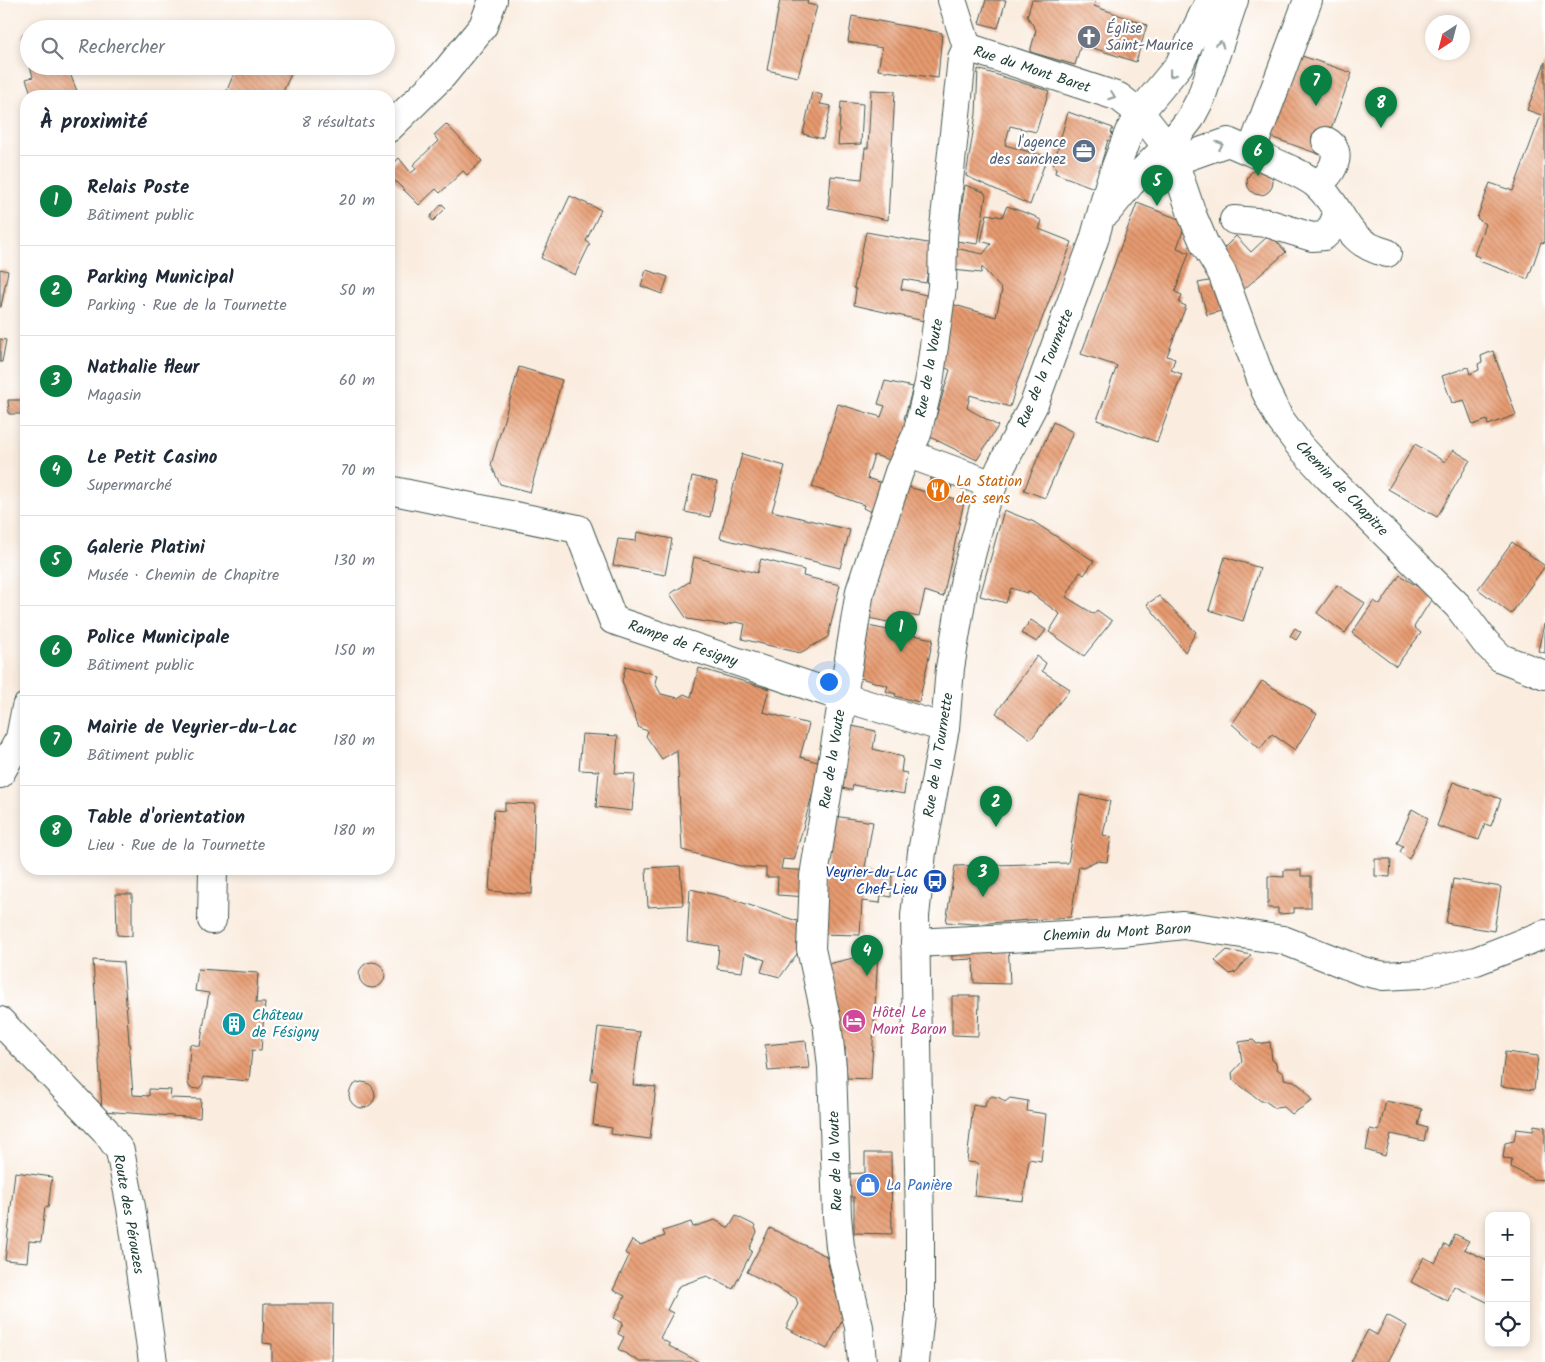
<!DOCTYPE html>
<html lang="fr">
<meta charset="utf-8">
<style>
body{margin:0;font-family:Kalam,sans-serif;background:#f2f2f3;color:#1f2937}
.controls{position:absolute;right:15px;bottom:15px;display:grid;overflow:hidden;border-radius:10px;box-shadow:0 2px 8px #0003}
.controls button{width:45px;height:45px;display:grid;place-items:center;padding:0;border:0;border-bottom:1px solid #e0e1e3;background:#fff;color:#1f2937;font:25px sans-serif}
.compass{position:absolute;left:1425px;top:15px;width:45px;height:45px;border-radius:50%;background:#fff;box-shadow:0 2px 8px #0003;rotate:216deg}
.you{position:absolute;left:828px;top:681px;width:18px;height:18px;margin:-12px;border:4px solid #fff;border-radius:50%;background:#1a73e8;box-shadow:0 0 0 8px #1a73e833}
.badge{display:grid;place-items:center;width:32px;height:32px;border-radius:50%;background:#0b8043;color:#fff;font-size:16px;font-weight:700}
.pin{position:absolute;translate:-50% -41px;filter:drop-shadow(0 1px 2px #0008)}
.pin::after{content:'';position:absolute;top:26px;width:18px;height:15px;background:inherit;clip-path:polygon(0 0,100% 0,50% 100%)}
.list{margin:0;padding:0;list-style:none}
h2{display:flex;justify-content:space-between;align-items:center;height:65px;margin:0;padding:0 20px;font-size:21px}
h2 small{font-size:16px;font-weight:400;color:#747a83}
.list li{display:grid;grid-template-columns:32px 1fr auto;gap:15px;align-items:center;box-sizing:border-box;height:90px;padding:0 20px;border-top:1px solid #e0e1e3}
.list b{display:block;font-size:19px;white-space:nowrap}
.list p{margin:0;font-size:16px;white-space:nowrap;color:#747a83}
.list em{font-size:16px;font-style:normal;color:#747a83}
.icon{flex:none;width:28px;height:28px;fill:none;stroke:currentColor;stroke-width:2;stroke-linecap:round;stroke-linejoin:round}
.map{position:relative;flex:none;width:1545px;height:1362px;overflow:hidden}
.search{position:absolute;background:#fff;box-shadow:0 2px 8px #0003;left:20px;top:20px;width:375px;height:55px;display:flex;align-items:center;gap:12px;box-sizing:border-box;padding:0 18px;border-radius:28px;color:#747a83;font-size:19px}
.panel{position:absolute;background:#fff;box-shadow:0 2px 8px #0003;left:20px;top:90px;width:375px;height:785px;border-radius:20px}
.map>svg:first-child{display:block}
</style>
<div class="map">
<svg width="1545" height="1362" viewBox="0 0 1545 1362">
<defs>
<pattern id="building-back-hatch" width="6" height="6" patternUnits="userSpaceOnUse" patternTransform="scale(1.25)"><rect width="6" height="6" fill="#e79a6f"/><path d="M-1 5l2 2M0 0l6 6M5-1l2 2" fill="none" stroke="#bb7f5c"/></pattern>
</defs>
<rect width="100%" height="100%" fill="#fff"/>
<filter id="ink" filterUnits="userSpaceOnUse"><feTurbulence type="fractalNoise" baseFrequency=".02" numOctaves="2"/><feDisplacementMap in="SourceGraphic" scale="10" xChannelSelector="R" yChannelSelector="G"/><feConvolveMatrix kernelMatrix="1 2 1 2 8 2 1 2 1" color-interpolation-filters="sRGB"/></filter>
<filter id="wash" filterUnits="userSpaceOnUse"><feTurbulence type="fractalNoise" baseFrequency=".0096" numOctaves="4" result="noise"/><feDisplacementMap in="SourceGraphic" scale="20" xChannelSelector="R" yChannelSelector="G"/><feGaussianBlur stdDeviation="1.12" result="paint"/><feColorMatrix in="noise" values="0 0 0 0 0 0 0 0 0 0 0 0 0 0 0 0 0 1.4 0 .05"/><feComposite in="paint" operator="in"/></filter>
<g filter="url(#wash)">
<rect width="100%" height="100%" fill="#faede0"/>
<g id="blocks">
<path fill="url(#building-back-hatch)" d="M780,0H808L807,4L817,6L798,77L767,70Z
M986,0H1006L998,28L979,23Z
M1032,0H1096L1094,6L1147,25L1136,62L1081,44L1075,65L1030,52L1036,30L1027,16Z
M852,16L942,33L938,78L878,70L882,48L848,42Z
M29,33V60H28L22,35Z
M1299,55L1352,73L1321,155L1271,137Z
M1545,62V243L1541,242L1528,279L1479,261L1480,257L1474,255L1485,224L1477,218L1490,183L1513,191L1541,115L1527,110Z
M30,66H67L79,96H32L26,79L33,77Z
M237,66H272L291,74L281,96H227L225,95Z
M978,69L1049,91L1036,132L1010,126L1005,145L1047,157L1030,205L966,176L976,114Z
M871,90L895,91L888,220L828,208L831,176L862,179L865,148H868Z
M812,92L822,95L820,104L831,106L823,139L803,134Z
M841,102L863,104L861,144L838,145Z
M1068,112L1113,128L1111,133L1115,135L1112,141L1108,140L1101,164L1106,165L1098,176L1094,188L1055,173L1056,168L1053,166Z
M446,124L482,161L467,175L463,171L440,193L436,189L419,205L389,175V168L399,158L411,173L416,169L413,165L438,141L434,135Z
M1247 182a13 13 0 1 1 26 0a13 13 0 1 1-26 0Z
M965,185L984,192L986,196L978,244L956,241Z
M570,196L601,210L586,241L590,244L575,275L541,258Z
M1137,203L1184,221L1185,225L1177,248L1189,253L1175,292L1182,295L1179,303L1186,306L1167,356L1175,359L1171,370L1182,374L1157,442L1097,420L1117,366L1081,354Z
M442,204L446,208L433,221L430,217Z
M1007,206L1034,216L1042,221L1039,229L1072,242L1016,386L1010,407L970,395L967,408L998,426L977,460L930,437L950,370L940,365L948,303L996,317L1002,290L982,267L981,273L953,270L955,248L983,254L991,244L981,241L987,214L1002,217Z
M866,232L933,244L926,283L903,279L901,289L934,297L928,322L854,305L856,289L854,288Z
M1270,234L1286,252L1242,291L1221,251L1236,236L1251,252Z
M0,269L8,271L1,307H0Z
M646,270L668,277L662,294L641,286Z
M1219,279L1228,309L1207,315L1198,283Z
M0,339L6,340L2,362H0Z
M1493,351L1516,415L1488,425L1487,420L1473,425L1464,400L1452,403L1442,376L1468,367L1470,374L1479,370L1478,364L1482,362L1481,356Z
M519,367L562,380L530,492L500,484L491,465Z
M885,381L913,387L904,419L914,422L899,463L874,455L867,478L888,485L875,522L868,521L871,512L863,508L864,505L812,487L838,404L881,417L885,406L878,404Z
M8,400H24L25,414H9Z
M1053,422L1073,432L1045,498L1024,490Z
M1415,444L1445,462L1453,450L1470,460L1437,517L1388,489Z
M742,454L785,466L772,511L850,530L840,568L720,538Z
M692,476L717,482L710,517L685,512Z
M931,478L952,486L948,497L964,502L943,597L925,591L919,617L900,613L897,624L864,617L902,485L926,492Z
M1004,510L1034,522L1094,561L1084,575L1080,572L1066,597L1094,614L1097,610L1112,621L1084,656L1049,632L1060,614L1028,591L1027,593L1011,588L1006,603L980,596Z
M637,532L672,539L665,575L613,565L618,539L636,541Z
M1512,542L1545,566L1511,614L1478,589Z
M694,557L757,573L761,559L804,570L803,576L840,585L828,637L800,653L742,639L745,624L736,622L726,625L687,619L670,594L689,582Z
M1225,557L1260,568L1243,621L1209,610Z
M1400,575L1433,597L1414,627L1421,633L1396,666L1352,633L1374,601L1380,605Z
M1337,585L1365,603L1345,633L1317,613Z
M1159,596L1196,632L1185,652L1147,604Z
M1031,620L1046,630L1037,642L1021,633Z
M1544,624H1545V653L1538,651Z
M863,625L933,639L919,702L895,696L896,694L886,691L888,686L857,677Z
M1295,628L1301,632L1296,640L1290,636Z
M1037,656L1046,663L1042,671L1070,689L1031,739L996,713Z
M626,666L657,675L655,683L661,694L678,698L684,694L691,697L699,668L769,689L763,712L809,724L800,757L821,763L794,860L783,859L781,869L810,871L808,897L777,895L778,877H766V868L744,867L682,850L677,750L662,759L646,736L648,731L639,728L622,681Z
M1262,681L1317,714L1295,750L1272,734L1260,749L1232,724Z
M852,726L876,731L873,749L903,757L901,772L907,773L904,794L853,785L852,790L842,788Z
M582,734L618,736L615,773L635,774L632,811L596,807L599,771L579,770Z
M1453,782L1501,799L1491,826L1485,824L1479,840L1437,826Z
M1080,795L1110,801L1103,835L1111,837L1107,862L1096,861L1083,867L1079,866L1071,917L975,924L946,922L955,866L1068,863Z
M505,803L535,804L532,894L489,891L494,810L505,811Z
M1412,809L1428,818L1409,859L1400,852L1403,846L1397,843Z
M834,816L873,822L864,873L892,876L891,897L881,895L880,903L862,901L860,935L818,934Z
M1375,859H1391L1390,877L1375,876Z
M680,866L683,905L648,907L646,868Z
M1284,870H1301V876H1311V908H1294V913L1278,914V908H1268V876L1284,877Z
M1453,879L1501,887L1494,931L1446,923Z
M690,889L725,897L806,924L802,947L780,977L761,972L765,960L745,953L742,972L717,969L719,946L687,941Z
M116,894H132V936L117,935Z
M1008,941L1010,984L974,983L973,959L952,960V949Z
M1227,950L1251,955L1236,972L1230,974L1215,961Z
M878,952L871,1079L847,1078L845,1047H838L820,966Z
M93,960L123,962L133,1095L149,1096V1089L171,1090L170,1098L201,1099L200,1118L102,1111Z
M359 975a13 13 0 1 1 26 0a13 13 0 1 1-26 0Z
M198,969L258,973L256,1003H265L261,1051L252,1050L249,1081L203,1077V1084L198,1089L190,1088L188,1083L190,1044L200,1046L209,993L195,991Z
M952,996H979L978,1036L952,1035Z
M598,1027L640,1032L633,1085L656,1087L650,1139L611,1134L612,1128L593,1125L598,1081L591,1080Z
M1253,1040L1257,1044L1270,1042L1272,1060L1276,1063L1277,1069L1284,1074V1079L1294,1081L1304,1089L1312,1101L1292,1114L1284,1107L1275,1108L1265,1101H1261L1233,1080L1232,1073L1242,1062L1239,1042Z
M806,1041L809,1068L768,1071L765,1045Z
M1505,1052L1538,1056L1534,1090L1501,1086Z
M349 1095a13 13 0 1 1 26 0a13 13 0 1 1-26 0Z
M992,1096L1000,1098L1005,1102L1010,1098L1028,1101L1027,1111L1046,1114L1041,1161L1029,1159L1023,1201L974,1196L978,1163L967,1162L973,1105L985,1107L986,1101Z
M1386,1101L1422,1109L1418,1125L1427,1128L1424,1141L1391,1134L1385,1156L1366,1150L1370,1129L1379,1131Z
M1534,1125L1545,1127V1180L1533,1179L1511,1167L1512,1159L1503,1158L1505,1143L1514,1141L1516,1129L1533,1131Z
M865,1153H891L892,1234L854,1233V1197H846L845,1174L865,1173Z
M15,1172L52,1177L48,1208L45,1207L41,1242L29,1241L27,1262L5,1260Z
M736,1216L754,1225L757,1232L749,1249L752,1251L733,1289L707,1276L679,1286L667,1310L673,1313L660,1338L670,1344L669,1346L699,1362H640L618,1349L624,1337L618,1334L623,1323L614,1318L625,1296L613,1290L629,1256L625,1253L632,1240L640,1245L665,1236L663,1231L691,1222L693,1227L715,1220L729,1228Z
M770,1228L826,1256L843,1319L827,1349L786,1328L798,1304L796,1298L747,1272Z
M1455,1234L1469,1241L1464,1249L1489,1261V1303L1454,1286L1448,1301L1411,1282L1424,1257L1435,1263L1445,1244L1449,1247Z
M264,1304H333L332,1362H272V1344L263,1343Z
M1387,1315L1407,1326L1388,1362H1351L1368,1330L1377,1335Z"/>
</g>
</g>
<g filter="url(#ink)">
<use href="#blocks" fill-opacity="0" stroke="#40574e" stroke-width="1"/>
<g fill="none" stroke-linecap="round" stroke-linejoin="round">
<g stroke="#40574e" stroke-width="30">
<path id="minor" d="M952,0L967,47
M967,47L1119,97L1141,114L1167,147L1174,161L1193,217L1205,245L1222,273L1265,390L1279,418L1300,446L1328,477L1458,606L1485,642L1501,658L1545,675
M389,128L443,75L483,26L493,0
M1251,152C1268,160 1303,173 1317,185C1346,211 1342,242 1387,253
M1158,167L1228,142L1251,152L1308,0
M1316,184C1331,178 1346,151 1326,141
M1234,220L1267,223L1312,237L1324,236L1331,229L1338,213
M909,454L993,485
M389,490L578,529L613,620L842,697L945,728
M0,774L20,738L26,707
M212,920L213,869
M915,943L1122,932L1183,925L1283,940L1362,971L1384,976L1420,974L1476,961L1545,934
M0,1021L105,1130L120,1151L131,1207L153,1362
M862,1362L859,1327L840,1247L837,1216L832,1067L827,1022L811,949L814,876L860,591L899,472L917,434L929,383L942,287L943,237L962,58L967,47"/>
</g>
<g stroke="#40574e" stroke-width="30">
<path id="major" d="M1107,212L1130,184L1176,137L1190,119L1201,98L1234,0
M915,1362L920,1314V1230L915,916L922,852L945,728L950,668L965,578L985,503L1001,467L1034,404L1094,240L1110,182L1129,132L1146,105L1179,65L1210,0"/>
</g>
<use href="#minor" stroke="#fff" stroke-width="28"/>
<use href="#major" stroke="#fff" stroke-width="28"/>
</g>
<defs><path id="oneway-chevron" d="M-2-3.5L2.5 0L-2 3.5" fill="none" stroke-width="1.6" stroke-linecap="round" stroke-linejoin="round" transform="scale(1.25)"/></defs>
<g stroke="#8f9e9a">
<use href="#oneway-chevron" transform="translate(1220 44) rotate(-72)"/>
<use href="#oneway-chevron" transform="translate(1172 74) rotate(129)"/>
<use href="#oneway-chevron" transform="translate(1112 96) rotate(20)"/>
<use href="#oneway-chevron" transform="translate(1220 145) rotate(-19)"/>
</g>
</g>
<defs>
<g id="church-disc" transform="scale(1.25)"><circle r="9.5" fill="#6b7280" stroke="#fff"/><path d="M-1.2-6h2.4v3.5h3.3v2.4h-3.3V6h-2.4V-.1h-3.3v-2.4h3.3Z" fill="#fff"/></g>
<g id="office-disc" transform="scale(1.25)"><circle r="9.5" fill="#5c6f8a" stroke="#fff"/><path d="M-6-3h4V-5.5h4V-3h4V5H-6ZM-1-4.5V-3h2v-1.5ZM-6 0V1H6V0Z" fill="#fff"/></g>
<g id="restaurant-disc" transform="scale(1.25)"><circle r="9.5" fill="#e8710a" stroke="#fff"/><path d="M-5-6h1v4h1v-4h1v4h1v-4h1v5L-1.5 .5V6h-2V.5L-5-1ZM5-6V6H3V1.5H1.5Q1.5-4 5-6Z" fill="#fff"/></g>
<g id="bus-disc" transform="scale(1.25)"><circle r="9.5" fill="#1a4fb4" stroke="#fff"/><path d="M-5-6H5V4H4V6H2V4H-2V6H-4V4H-5ZM-3.5-4V0h7V-4ZM-3.5 1.2v1.5H-2V1.2ZM2 1.2v1.5H3.5V1.2Z" fill="#fff"/></g>
<g id="hotel-disc" transform="scale(1.25)"><circle r="9.5" fill="#d1479c" stroke="#fff"/><path d="M-6-4.5h1.5V1H6V5H4.5V3h-9V5H-6ZM-4 0a1.8 1.8 0 1 1 3.6 0ZM.5 0V-2.5h3Q6-2.5 6 0Z" fill="#fff"/></g>
<g id="building-disc" transform="scale(1.25)"><circle r="9.5" fill="#0f9aa8" stroke="#fff"/><path d="M-4-6H4V6H1V3H-1V6H-4ZM-2.5-4.3h1.7v1.8h-1.7ZM.8-4.3h1.7v1.8H.8ZM-2.5-1h1.7V.8h-1.7ZM.8-1h1.7V.8H.8Z" fill="#fff"/></g>
<g id="shop-disc" transform="scale(1.25)"><circle r="9.5" fill="#3f7fe0" stroke="#fff"/><path d="M-5-2.5h2.3a2.7 3.5 0 0 1 5.4 0H5L5.5 6h-11ZM-1.5-2.5h3a1.5 2.3 0 0 0-3 0Z" fill="#fff"/></g>
</defs>
<g fill-rule="evenodd">
<use href="#church-disc" x="1089" y="37"/>
<use href="#office-disc" x="1084" y="151"/>
<use href="#restaurant-disc" x="938" y="490"/>
<use href="#bus-disc" x="935" y="881"/>
<use href="#hotel-disc" x="854" y="1021"/>
<use href="#building-disc" x="234" y="1024"/>
<use href="#shop-disc" x="868" y="1185"/>
</g>
<g text-anchor="middle" stroke-width="4.5" stroke-linejoin="round" paint-order="stroke">
<g font-size="15" fill="#5b616d" stroke="#fff" text-anchor="start">
<text x="1106" y="33">Église<tspan x="1106" dy="17">Saint-Maurice</tspan></text>
</g>
<g font-size="15" fill="#1f3d34" stroke="#fff">
<text transform="translate(1032 69) rotate(18)" y="5">Rue du Mont Baret</text>
<text transform="translate(929 368) rotate(-80)" y="5">Rue de la Voute</text>
<text transform="translate(1045 368) rotate(-68)" y="5">Rue de la Tournette</text>
<text transform="translate(1342 488) rotate(46)" y="5">Chemin de Chapitre</text>
<text transform="translate(683 643) rotate(19)" y="5">Rampe de Fesigny</text>
<text transform="translate(938 755) rotate(-81)" y="5">Rue de la Tournette</text>
<text transform="translate(832 759) rotate(-81)" y="5">Rue de la Voute</text>
<text transform="translate(1117 932) rotate(-3)" y="5">Chemin du Mont Baron</text>
<text transform="translate(835 1161) rotate(-92)" y="5">Rue de la Voute</text>
<text transform="translate(129 1214) rotate(80)" y="5">Route des Pérouzes</text>
</g>
<g font-size="15" fill="#4e5e75" stroke="#fff" text-anchor="end">
<text x="1066" y="147">l'agence<tspan x="1066" dy="17">des sanchez</tspan></text>
</g>
<g font-size="15" fill="#c56008" stroke="#fff" text-anchor="start">
<text x="956" y="486">La Station<tspan x="956" dy="17">des sens</tspan></text>
</g>
<g font-size="15" fill="#164399" stroke="#fff" text-anchor="end">
<text x="918" y="877">Veyrier-du-Lac<tspan x="918" dy="17">Chef-Lieu</tspan></text>
</g>
<g font-size="15" fill="#b23c85" stroke="#fff" text-anchor="start">
<text x="872" y="1017">Hôtel Le<tspan x="872" dy="17">Mont Baron</tspan></text>
</g>
<g font-size="15" fill="#0d838f" stroke="#fff" text-anchor="start">
<text x="252" y="1020">Château<tspan x="252" dy="17">de Fésigny</tspan></text>
</g>
<g font-size="15" fill="#366cbe" stroke="#fff" text-anchor="start">
<text x="886" y="1190">La Panière</text>
</g>
</g>
</svg>
<div class="controls">
<button>+</button>
<button>−</button>
<button><svg class="icon" aria-label="locate" viewBox="0 0 24 24"><circle cx="12" cy="12" r="6"/><path d="M12 2v4M12 18v4M2 12h4M18 12h4"/></svg></button>
</div>
<svg class="compass" viewBox="-18 -18 36 36"><path d="M0-13l5 13h-10z" fill="#e53935"/><path d="M0 13l5-13h-10z" fill="#747a83"/></svg>
<div class="you"></div>
<div class="pin badge" style="left:901px;top:652px">1</div>
<div class="pin badge" style="left:996px;top:827px">2</div>
<div class="pin badge" style="left:983px;top:897px">3</div>
<div class="pin badge" style="left:867px;top:976px">4</div>
<div class="pin badge" style="left:1157px;top:206px">5</div>
<div class="pin badge" style="left:1258px;top:176px">6</div>
<div class="pin badge" style="left:1316px;top:106px">7</div>
<div class="pin badge" style="left:1381px;top:128px">8</div>
<div class="search"><svg class="icon" aria-label="search" viewBox="0 0 24 24"><circle cx="10" cy="10" r="6"/><path d="M15 15l6 6"/></svg>Rechercher</div>
<section class="panel">
<h2>À proximité<small>8 résultats</small></h2>
<ul class="list">
<li><span class="badge">1</span><div><b>Relais Poste</b><p>Bâtiment public</p></div><em>20 m</em></li>
<li><span class="badge">2</span><div><b>Parking Municipal</b><p>Parking · Rue de la Tournette</p></div><em>50 m</em></li>
<li><span class="badge">3</span><div><b>Nathalie fleur</b><p>Magasin</p></div><em>60 m</em></li>
<li><span class="badge">4</span><div><b>Le Petit Casino</b><p>Supermarché</p></div><em>70 m</em></li>
<li><span class="badge">5</span><div><b>Galerie Platini</b><p>Musée · Chemin de Chapitre</p></div><em>130 m</em></li>
<li><span class="badge">6</span><div><b>Police Municipale</b><p>Bâtiment public</p></div><em>150 m</em></li>
<li><span class="badge">7</span><div><b>Mairie de Veyrier-du-Lac</b><p>Bâtiment public</p></div><em>180 m</em></li>
<li><span class="badge">8</span><div><b>Table d'orientation</b><p>Lieu · Rue de la Tournette</p></div><em>180 m</em></li>
</ul>
</section>
</div>
